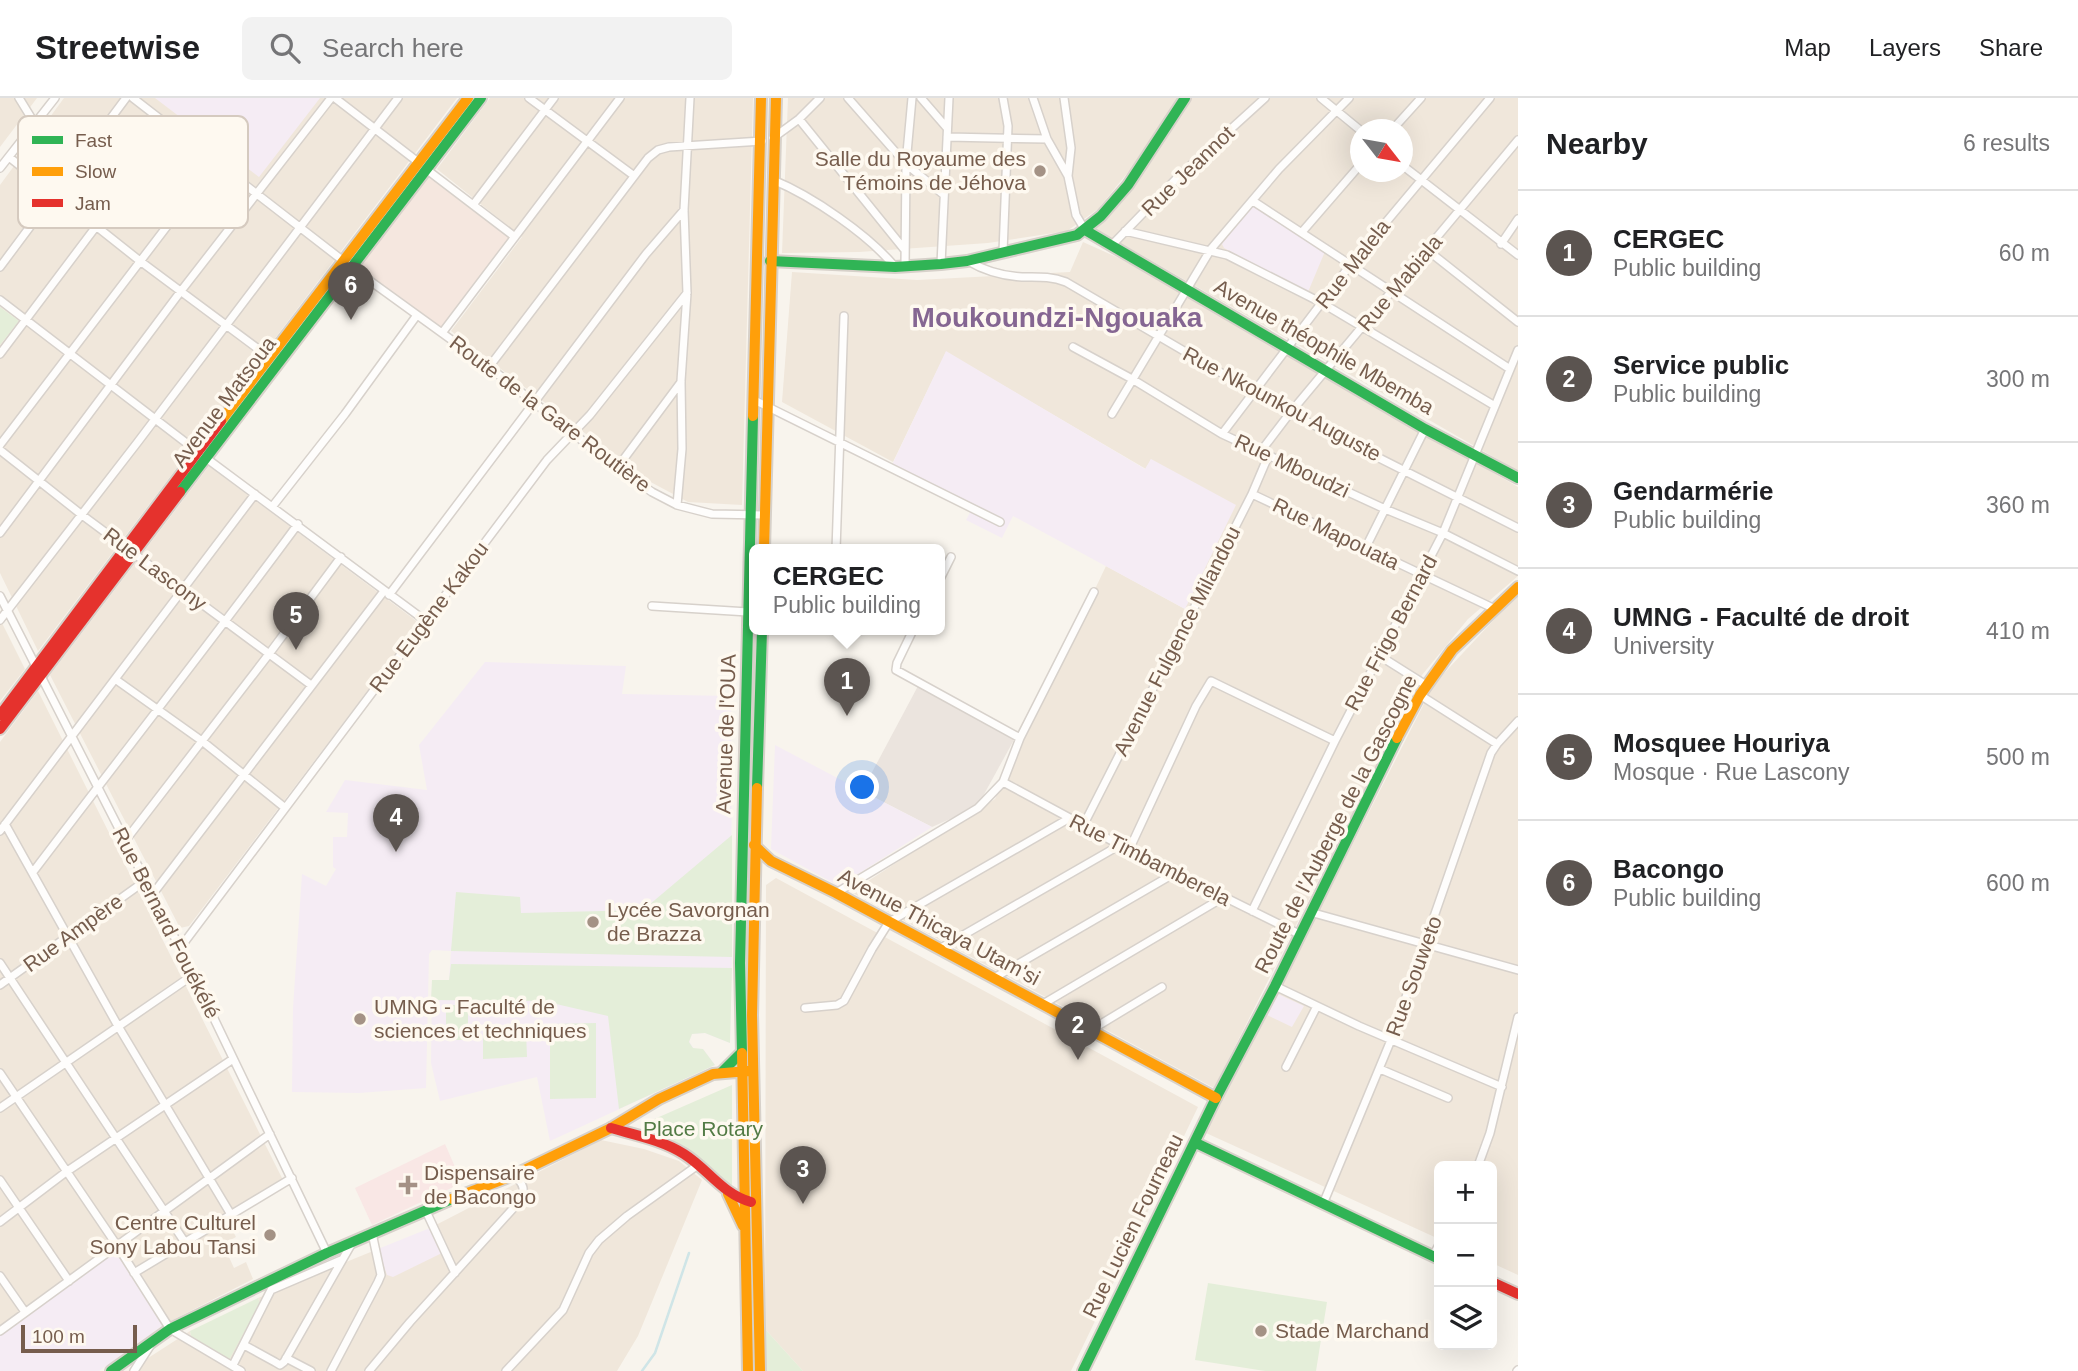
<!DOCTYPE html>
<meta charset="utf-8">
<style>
body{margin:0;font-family:Helvetica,sans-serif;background:#f2f2f2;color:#202124}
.controls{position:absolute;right:21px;bottom:21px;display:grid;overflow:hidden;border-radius:10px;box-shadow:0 7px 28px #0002}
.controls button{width:63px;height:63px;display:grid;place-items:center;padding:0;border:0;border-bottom:2px solid #e0e0e0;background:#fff;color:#202124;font:35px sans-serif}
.compass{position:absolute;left:1350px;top:21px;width:63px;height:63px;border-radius:50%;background:#fff;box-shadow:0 7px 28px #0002;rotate:121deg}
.scale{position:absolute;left:21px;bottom:18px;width:116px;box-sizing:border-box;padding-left:7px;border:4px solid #765d4d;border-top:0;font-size:19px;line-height:24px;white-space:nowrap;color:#765d4d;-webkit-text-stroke:5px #fef9f0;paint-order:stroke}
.you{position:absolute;left:863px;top:690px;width:24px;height:24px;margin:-18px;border:5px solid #fff;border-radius:50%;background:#1a73e8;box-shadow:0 0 0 10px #1a73e833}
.badge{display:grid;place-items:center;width:46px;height:46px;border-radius:50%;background:#5b5450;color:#fff;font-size:23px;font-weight:700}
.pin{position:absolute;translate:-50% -58px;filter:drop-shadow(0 2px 4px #0008)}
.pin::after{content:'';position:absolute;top:37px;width:24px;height:21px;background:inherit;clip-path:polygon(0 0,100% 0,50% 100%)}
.popup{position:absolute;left:749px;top:446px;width:196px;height:91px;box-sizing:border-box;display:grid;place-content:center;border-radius:10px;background:#fff;filter:drop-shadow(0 2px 5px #0005);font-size:23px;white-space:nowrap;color:#757577}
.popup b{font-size:26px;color:#202124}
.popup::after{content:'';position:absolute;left:50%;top:100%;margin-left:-14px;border:14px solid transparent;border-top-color:#fff}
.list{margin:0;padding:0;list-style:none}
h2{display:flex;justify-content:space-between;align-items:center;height:91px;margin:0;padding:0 28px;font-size:30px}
h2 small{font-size:23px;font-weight:400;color:#757577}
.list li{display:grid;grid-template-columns:46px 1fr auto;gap:21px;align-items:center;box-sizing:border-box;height:126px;padding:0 28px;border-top:2px solid #e0e0e0}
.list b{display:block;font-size:26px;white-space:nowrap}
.list p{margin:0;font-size:23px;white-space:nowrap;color:#757577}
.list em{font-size:23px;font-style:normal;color:#757577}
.icon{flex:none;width:38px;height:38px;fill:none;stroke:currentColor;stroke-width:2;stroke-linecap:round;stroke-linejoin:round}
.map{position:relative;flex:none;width:1518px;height:1273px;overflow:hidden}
header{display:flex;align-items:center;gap:42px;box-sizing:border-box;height:98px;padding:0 35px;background:#fff;border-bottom:2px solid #e0e0e0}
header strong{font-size:33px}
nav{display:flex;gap:38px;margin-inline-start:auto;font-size:24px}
.search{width:490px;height:63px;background:#f2f2f2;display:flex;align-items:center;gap:18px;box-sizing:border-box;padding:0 24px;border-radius:10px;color:#757577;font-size:26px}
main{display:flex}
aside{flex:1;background:#fff}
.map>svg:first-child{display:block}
</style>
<header>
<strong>Streetwise</strong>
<div class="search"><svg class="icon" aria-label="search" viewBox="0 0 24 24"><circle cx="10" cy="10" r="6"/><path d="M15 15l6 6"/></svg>Search here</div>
<nav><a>Map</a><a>Layers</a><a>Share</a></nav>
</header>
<main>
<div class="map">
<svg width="1518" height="1273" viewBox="0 0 1518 1273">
<rect width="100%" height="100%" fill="#f8f4ed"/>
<path fill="#f0e7db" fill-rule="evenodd" d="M0,0H37L0,49Z
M64,0H457L38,553L0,475V247L19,223L0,209V87Z
M490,0H753L742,407L688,404L645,381L451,233L522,139L437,71Z
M788,0H1177L1138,62L1098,111L1067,133L988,145L859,154L782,155Z
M1191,0H1518V373L1096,131L1122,104ZM1360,32H1402V74H1360Z
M1083,144L1121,161L1518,389V478L1468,521L1422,577L1214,990L851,794L995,701L1106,468L1185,511L1151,361L1146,371L946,254L893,364L782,304L792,174L917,182L1070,174Z
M209,368L419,525L189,828L180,830L50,577Z
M1518,496V1177L1492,1165V1068H1439V1141L1206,1035L1434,586Z
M0,521L25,571L0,603Z
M38,593L286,1088L227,1121L236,1139L223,1146L234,1170L246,1164L253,1181L163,1227L115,1154L0,1238V644Z
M776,780L1198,1009L1071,1273H803L765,1231L766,787Z
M601,1042L644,1051L679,1063L702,1082L638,1238L617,1273H128L190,1233L191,1238L260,1206L258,1200L378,1151L440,1156L430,1130Z"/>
<path fill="#f5e7df" d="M430,74L515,139L442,235L355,172Z"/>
<path fill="#ebe4de" d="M918,588L1015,640L977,709L932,729L862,693Z"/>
<path fill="#f5ecf4" d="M155,0H320L259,79Z
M1253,106L1326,151L1308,194L1224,150L1222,146Z
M946,253L1145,371L1151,361L1236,407L1185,511L1013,418L1002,440L966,422L972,411L891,369Z
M485,564L626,568L622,596L731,598L732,859L730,945L705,935L692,936L689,943L694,951H703L715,967L550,1043L537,979L440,1003L431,965L432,882H449L451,853L432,852L429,856L426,990L359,995L292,994L293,910L302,776L326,788L336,771L333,769V739H347L348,715L326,714L345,682L427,692L419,647Z
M775,647L862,693L932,729L839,788L771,751Z
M1278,896L1304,908L1292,929L1267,917Z
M430,1130L442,1155L393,1179L387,1177L378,1151Z
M115,1154L163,1227L99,1273H0V1238Z"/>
<path fill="#f9e7e5" d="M445,1046L462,1085L372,1127L355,1090Z"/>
<path fill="#e4eed9" d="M0,209L19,223L0,247Z
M732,737V859L451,853L456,794L520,799L521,815L643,812Z
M451,866L732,870L730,945L705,935L692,936L689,944L693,950L703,951L715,967L619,1011L608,918L543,903L431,902L432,882H449Z
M446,907H468V942H446Z
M596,925V1000L550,1001V926Z
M526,933L527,959L483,961V934Z
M732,987V1093C705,1068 679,1044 643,1033V1026Z
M1208,1185L1327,1204L1316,1273H1265L1195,1262Z
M258,1200L260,1205L229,1262L191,1238L190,1233Z
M765,1231L803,1273H766Z"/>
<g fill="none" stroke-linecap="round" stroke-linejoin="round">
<path stroke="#cfe5e7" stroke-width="2.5" d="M642,1273L655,1255L689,1155"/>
<g stroke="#d7d1cb" stroke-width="10">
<path id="street" d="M19,0L35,26
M133,0L355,172L489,269L617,370L652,394L677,407L712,416L765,417
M335,0L418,64
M529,0L633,77
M848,0L906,66L944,97
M921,0L947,30
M1003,0L1008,28L1003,154
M1033,0L1047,41L1068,78L1076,117L1085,132
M1064,0L1071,50L1068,78
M1321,0L1360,32
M799,21L904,151
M1392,32L1421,0
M947,39L1047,41
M773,40L799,21L820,0
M9,59L140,163L269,259
M1402,67L1518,157
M0,70L55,0
M426,71L515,139
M773,82C812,98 869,137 895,169
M1253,103L1510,271
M473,107L554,0
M1125,133L1227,157L1322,205L1495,308
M1302,134L1360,67
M1501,146L1518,121
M1112,147L1178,79L1265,0
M1426,151L1518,224
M968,163C985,173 1002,178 1022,179C1038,179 1051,178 1066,184L1290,315L1518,430
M941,166L949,0
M0,169L126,0
M905,169L906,66L912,0
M0,202L206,360L427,524
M442,235L620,0
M1073,249L1132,281L1222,336L1385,411L1443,435L1518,473
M0,256L171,29
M489,269L648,60L658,52L669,49L762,43
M754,302L1000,424
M1112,316L1211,151L1279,71L1349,0
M1222,336L1351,166L1490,0
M0,347L216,64
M0,352L82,417L311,587
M1261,353L1290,315L1518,42
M617,370L681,284
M1252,396L1495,511
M677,407L682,351L681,283L687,195L684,112L690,0
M272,409L345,316L417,217
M0,435L181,193L331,0
M1365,451L1425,331
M836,452L844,218
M940,481L951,459
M389,497L646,156L684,112
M0,498L180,850L327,1155
M652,508L748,514
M0,522L137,345L398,0
M913,532L897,565L896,572L1020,640
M1380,558L1426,587
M115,581L202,643L284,709
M1420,597L1497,646
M1003,684L1129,752L1299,836
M5,726L118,928L230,1115
M1083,728L1252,396L1269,356
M0,733L255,396
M125,743L269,556L341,459
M1129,752L1196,608L1211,583L1335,643
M33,774C121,658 211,544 298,426
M836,795L978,710L1003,684L1020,640L1094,494
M152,797L384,493
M1252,813L1335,643L1443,435L1518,252
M1310,814L1518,872
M180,850L547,362L590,317L687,195
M939,851L1120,747
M0,865L184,1143
M994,880L1175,775
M0,887L145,783
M1275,888L1359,928L1502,989
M1043,906L1224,799
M805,910L837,907L844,903L872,851L889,824L1068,721
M1091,932L1162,889
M1286,969L1317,908
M1380,971L1448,1000
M0,975L118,1149L170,1231L241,1273
M0,1010L193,877
M1478,1068L1490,1035L1518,919
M0,1082L69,1183
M1323,1106L1391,942L1491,655L1497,646L1518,623
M425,1111L455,1175
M0,1124L66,1074L233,961
M1433,1158L1439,1147
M134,1175L292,1080
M0,1178L25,1214
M0,1233L270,1036
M244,1247L275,1264L280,1267L284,1264L352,1145
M286,1260L311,1273
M233,1267L271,1192L341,1162
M134,1273L150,1248
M331,1273L378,1184L381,1177L372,1135
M369,1273L410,1224L519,1104C526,1092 524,1086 514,1077
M506,1273L563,1212L589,1155L599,1142L627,1118L698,1067
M1517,1273L1518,1272"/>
</g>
<g stroke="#d7d1ca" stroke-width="14">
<path id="fast" d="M1085,132L1425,331L1518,380
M770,163L895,169L941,166L967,163L1077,137L1101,118L1128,87L1185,0
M180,394L481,0
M757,690L762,532
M742,955L740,865L753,318
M722,974L741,955
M1196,1045L1439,1161
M111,1273L170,1231L327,1155L452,1101
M1083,1273L1216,1000L1275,888L1397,640"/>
</g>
<g stroke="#d7d1ca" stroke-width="14">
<path id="slow" d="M753,318L761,0
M221,323L468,0
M764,452L776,0
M1397,640L1420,597L1452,552L1518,489
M757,690L752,917L760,1273
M754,747L771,763L836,795L1216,1000
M742,955L748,1273
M728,1096L743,1128
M452,1101L514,1077L611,1030L659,1001L713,976L748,973"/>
</g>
<g stroke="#d7d1ca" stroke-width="14">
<path id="jam" d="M0,617L221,323
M0,631L180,394
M611,1030C635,1037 662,1042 684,1056C708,1071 722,1096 751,1104
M1492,1184L1518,1196"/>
</g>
<use href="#street" stroke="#fefdfc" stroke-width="7"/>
<use href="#fast" stroke="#30b455" stroke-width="10"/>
<use href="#slow" stroke="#ff9f0a" stroke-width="10"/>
<use href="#jam" stroke="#e5322d" stroke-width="10"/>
</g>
<g fill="#a49285" stroke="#fef9f0" stroke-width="2.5">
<circle cx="1040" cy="73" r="7"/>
<circle cx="593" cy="824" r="7"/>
<circle cx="360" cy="921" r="7"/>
<path d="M404.5 1076.5h7v7h7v7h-7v7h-7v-7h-7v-7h7z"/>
<circle cx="270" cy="1137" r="7"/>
<circle cx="1261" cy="1233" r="7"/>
</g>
<g text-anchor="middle" stroke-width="7" stroke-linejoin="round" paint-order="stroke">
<g font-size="21" fill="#765d4d" stroke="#fef9f0" text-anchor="start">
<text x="1026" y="68" text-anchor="end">Salle du Royaume des<tspan x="1026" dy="24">Témoins de Jéhova</tspan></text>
<text x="607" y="819">Lycée Savorgnan<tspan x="607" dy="24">de Brazza</tspan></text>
<text x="374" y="916">UMNG - Faculté de<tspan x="374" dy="24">sciences et techniques</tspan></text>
<text x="424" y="1082">Dispensaire<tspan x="424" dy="24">de Bacongo</tspan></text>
<text x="256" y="1132" text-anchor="end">Centre Culturel<tspan x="256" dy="24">Sony Labou Tansi</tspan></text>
<text x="1275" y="1240">Stade Marchand</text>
</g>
<g font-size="21" fill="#765d4d" stroke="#fef9f0">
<text transform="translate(1188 73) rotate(-44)" y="7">Rue Jeannot</text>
<text transform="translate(1353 166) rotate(-52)" y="7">Rue Malela</text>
<text transform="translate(1400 185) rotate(-50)" y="7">Rue Mabiala</text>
<text transform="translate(1324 249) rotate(30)" y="7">Avenue théophile Mbemba</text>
<text transform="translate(224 304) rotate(-53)" y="7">Avenue Matsoua</text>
<text transform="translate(1282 306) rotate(28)" y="7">Rue Nkounkou Auguste</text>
<text transform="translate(550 316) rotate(37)" y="7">Route de la Gare Routière</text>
<text transform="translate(1292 368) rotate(25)" y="7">Rue Mboudzi</text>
<text transform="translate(1336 436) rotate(26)" y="7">Rue Mapouata</text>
<text transform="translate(155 471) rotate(37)" y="7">Rue Lascony</text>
<text transform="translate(429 519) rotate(-53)" y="7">Rue Eugène Kakou</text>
<text transform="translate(1391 535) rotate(-62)" y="7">Rue Frigo Bernard</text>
<text transform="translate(1177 543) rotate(-63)" y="7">Avenue Fulgence Milandou</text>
<text transform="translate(726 636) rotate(-88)" y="7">Avenue de l'OUA</text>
<text transform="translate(1336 726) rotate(-63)" y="7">Route de l'Auberge de la Gascogne</text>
<text transform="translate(1150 762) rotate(27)" y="7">Rue Timbamberela</text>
<text transform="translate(166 825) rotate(63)" y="7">Rue Bernard Fouékélé</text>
<text transform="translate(939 829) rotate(28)" y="7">Avenue Thicaya Utam'si</text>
<text transform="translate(73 835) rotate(-36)" y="7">Rue Ampère</text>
<text transform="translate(1414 878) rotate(-70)" y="7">Rue Souweto</text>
<text transform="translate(1133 1128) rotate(-64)" y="7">Rue Lucien Fourneau</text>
</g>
<g font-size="21" fill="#537b45" stroke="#fef9f0">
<text x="703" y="1038">Place Rotary</text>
</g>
<g font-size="28" font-weight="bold" fill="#856692" stroke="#fef9f0">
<text x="1057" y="229">Moukoundzi-Ngouaka</text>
</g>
</g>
<rect x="18" y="18" width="230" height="112" rx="10" fill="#fef9f0" stroke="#d5cabf" stroke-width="2"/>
<rect x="32" y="38" width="31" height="8" fill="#30b455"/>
<rect x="32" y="69" width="31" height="9" fill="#ff9f0a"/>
<rect x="32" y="101" width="31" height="8" fill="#e5322d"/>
<g font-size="19" fill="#765d4d">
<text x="75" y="49">Fast</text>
<text x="75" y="80">Slow</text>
<text x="75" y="112">Jam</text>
</g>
</svg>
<div class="controls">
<button>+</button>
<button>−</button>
<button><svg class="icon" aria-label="layers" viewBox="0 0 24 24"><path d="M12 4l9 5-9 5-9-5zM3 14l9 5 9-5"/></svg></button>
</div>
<svg class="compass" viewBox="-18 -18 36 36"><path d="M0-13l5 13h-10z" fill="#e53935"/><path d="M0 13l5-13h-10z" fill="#757577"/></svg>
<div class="scale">100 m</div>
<div class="you"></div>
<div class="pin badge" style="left:847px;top:618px">1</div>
<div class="popup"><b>CERGEC</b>Public building</div>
<div class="pin badge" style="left:1078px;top:962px">2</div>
<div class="pin badge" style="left:803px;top:1106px">3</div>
<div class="pin badge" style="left:396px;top:754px">4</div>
<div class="pin badge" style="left:296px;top:552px">5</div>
<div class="pin badge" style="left:351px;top:222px">6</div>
</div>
<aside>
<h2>Nearby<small>6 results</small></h2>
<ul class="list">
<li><span class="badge">1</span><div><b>CERGEC</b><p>Public building</p></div><em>60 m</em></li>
<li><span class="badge">2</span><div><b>Service public</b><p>Public building</p></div><em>300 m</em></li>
<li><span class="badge">3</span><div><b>Gendarmérie</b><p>Public building</p></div><em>360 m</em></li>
<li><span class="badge">4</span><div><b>UMNG - Faculté de droit</b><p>University</p></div><em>410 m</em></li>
<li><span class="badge">5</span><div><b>Mosquee Houriya</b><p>Mosque · Rue Lascony</p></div><em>500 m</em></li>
<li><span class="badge">6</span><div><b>Bacongo</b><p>Public building</p></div><em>600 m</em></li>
</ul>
</aside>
</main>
